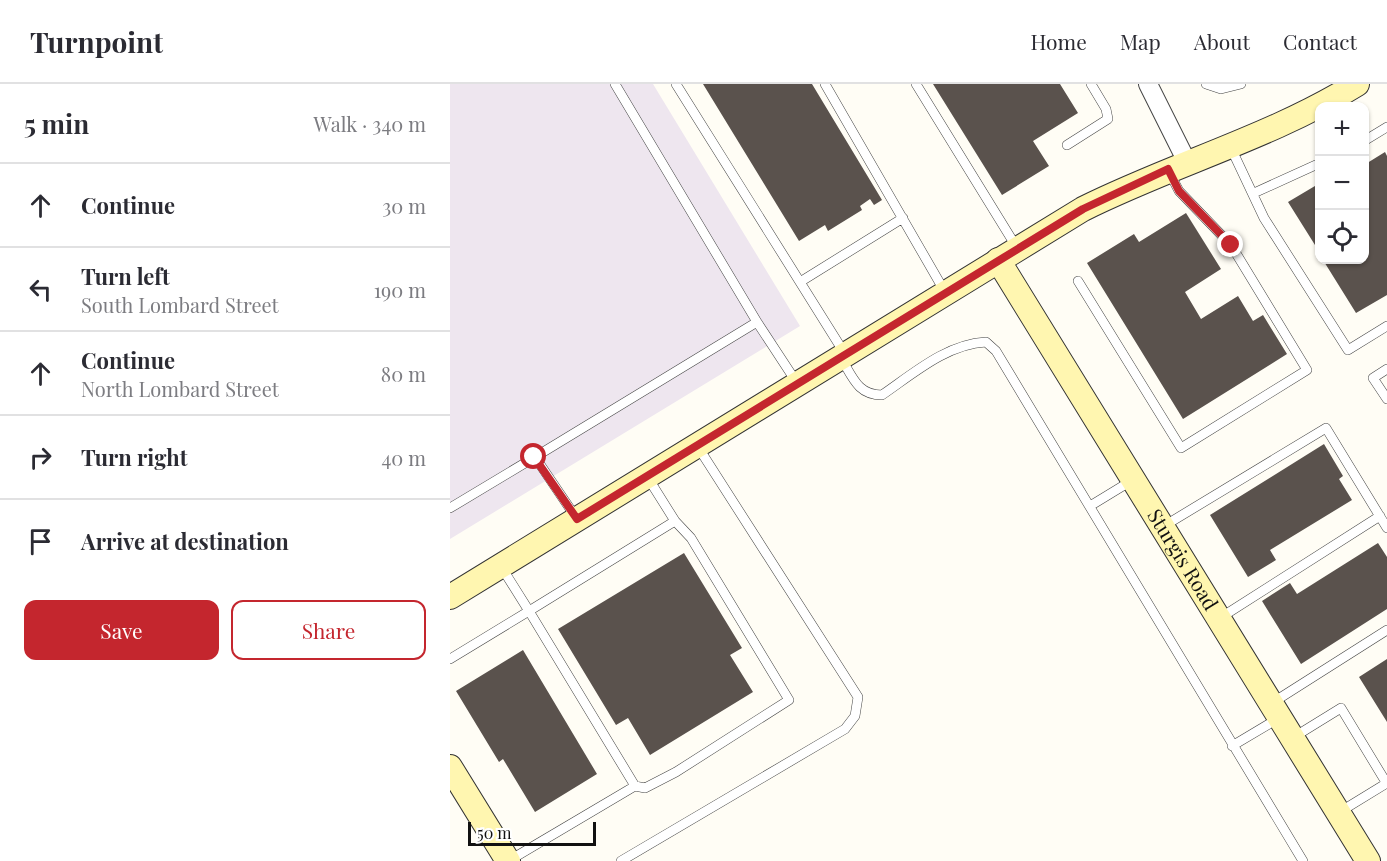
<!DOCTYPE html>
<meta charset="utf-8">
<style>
body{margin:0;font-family:"Playfair Display",serif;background:#f2f2f3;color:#2b2b33}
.controls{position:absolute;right:18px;top:18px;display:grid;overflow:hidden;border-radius:12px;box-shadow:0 2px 4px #0004}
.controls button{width:54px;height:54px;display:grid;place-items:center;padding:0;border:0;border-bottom:2px solid #e1e1e2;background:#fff;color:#2b2b33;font:30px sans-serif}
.scale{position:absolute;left:18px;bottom:15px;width:128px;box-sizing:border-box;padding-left:6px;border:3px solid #111;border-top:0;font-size:16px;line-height:21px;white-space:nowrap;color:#111;-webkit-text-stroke:4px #fff;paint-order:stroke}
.stop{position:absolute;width:18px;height:18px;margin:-14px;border:4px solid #c4262e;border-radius:50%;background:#fff}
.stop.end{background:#c4262e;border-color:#fff;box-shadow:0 2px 6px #0008}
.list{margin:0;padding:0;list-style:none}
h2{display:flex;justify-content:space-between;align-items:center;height:78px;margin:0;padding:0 24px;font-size:26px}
h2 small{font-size:20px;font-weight:400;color:#7c7c81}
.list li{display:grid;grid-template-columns:39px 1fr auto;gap:18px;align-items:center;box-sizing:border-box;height:84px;padding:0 24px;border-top:2px solid #e1e1e2}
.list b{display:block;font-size:22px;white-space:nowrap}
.list p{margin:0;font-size:20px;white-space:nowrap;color:#7c7c81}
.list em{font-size:20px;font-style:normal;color:#7c7c81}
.actions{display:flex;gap:12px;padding:18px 24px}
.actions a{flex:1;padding:14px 0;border:2px solid #c4262e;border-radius:12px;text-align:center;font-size:21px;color:#c4262e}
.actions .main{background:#c4262e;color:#fff}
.icon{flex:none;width:33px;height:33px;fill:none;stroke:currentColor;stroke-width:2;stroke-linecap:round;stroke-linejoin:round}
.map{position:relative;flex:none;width:937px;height:777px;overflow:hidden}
header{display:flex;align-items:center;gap:36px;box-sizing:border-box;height:84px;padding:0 30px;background:#fff;border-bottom:2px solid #e1e1e2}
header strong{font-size:28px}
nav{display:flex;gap:33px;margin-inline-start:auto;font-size:21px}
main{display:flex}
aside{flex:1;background:#fff}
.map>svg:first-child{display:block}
</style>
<header>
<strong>Turnpoint</strong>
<nav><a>Home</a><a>Map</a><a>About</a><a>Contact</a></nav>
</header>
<main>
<aside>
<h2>5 min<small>Walk · 340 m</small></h2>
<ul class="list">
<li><svg class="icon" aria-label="ahead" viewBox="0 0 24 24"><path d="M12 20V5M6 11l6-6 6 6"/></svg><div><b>Continue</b></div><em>30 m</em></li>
<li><svg class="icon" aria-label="left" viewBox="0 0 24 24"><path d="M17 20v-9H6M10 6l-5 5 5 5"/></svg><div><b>Turn left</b><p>South Lombard Street</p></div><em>190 m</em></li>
<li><svg class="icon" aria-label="ahead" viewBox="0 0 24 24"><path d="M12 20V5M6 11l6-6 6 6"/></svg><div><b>Continue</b><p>North Lombard Street</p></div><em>80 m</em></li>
<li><svg class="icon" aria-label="right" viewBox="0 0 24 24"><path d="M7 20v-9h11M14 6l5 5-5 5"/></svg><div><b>Turn right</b></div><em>40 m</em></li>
<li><svg class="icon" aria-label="arrive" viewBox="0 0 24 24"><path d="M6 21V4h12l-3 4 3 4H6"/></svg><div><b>Arrive at destination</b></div></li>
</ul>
<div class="actions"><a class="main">Save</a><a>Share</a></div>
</aside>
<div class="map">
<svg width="937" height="777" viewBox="0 0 937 777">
<rect width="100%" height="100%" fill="#fffdf5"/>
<path fill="#eee6ef" d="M0,0H203L350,242L0,455Z"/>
<path fill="#5a524d" d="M253,0H362L432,116L424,121L420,115L410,122L412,126L378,147L375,141L349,157Z
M483,0H610L628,29L583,57L599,82L552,111Z
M935,68L937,72V211L906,229L873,176H914V92L919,89L914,81Z
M870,99V169L838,118Z
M736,129L771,185L735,208L751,235L788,212L803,237L813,231L837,270L733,335L637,179L684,150L689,158Z
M874,360L893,392L889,395L902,416L820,466L826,476L798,493L760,431Z
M928,459L937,473V525L851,580L812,517L840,499L847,510Z
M234,469L292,564L280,571L303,608L200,671L178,634L166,641L108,545Z
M73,566L147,690L85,728L53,675L49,678L6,607Z
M937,575V638L909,593Z"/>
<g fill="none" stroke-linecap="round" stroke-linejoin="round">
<g stroke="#444" stroke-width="10">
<path id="lane" d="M165,0L307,238
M226,0L395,270
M375,0L495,208
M466,0L567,164
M756,0L771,5L791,0
M914,57L937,43
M617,61L658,35L656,25L641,0
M780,62L814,134L898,266L937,242
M804,109L870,79
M628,197L731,364L857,286L781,161L729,107L719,88
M350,198L453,134
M391,274C403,294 408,311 432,311C464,289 497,260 536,258L546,267L853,777
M937,285L923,294L937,315
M85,373L307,238L347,299
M198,394L225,437L79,527L185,702L195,704L226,688L339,616L241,454L225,437
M640,422L681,397
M0,424L85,373L127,435
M714,442L876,344L937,444
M770,534L930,432
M0,575L79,527L52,484
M822,619L937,546
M844,653L891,624L937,700
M782,662L829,634
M888,729L937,699
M60,776L185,702
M171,777L395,645L405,632L408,613L248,363"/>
</g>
<g stroke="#444" stroke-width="20">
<path id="street" d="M698,0L737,78"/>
</g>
<g stroke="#333" stroke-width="26">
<g id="secondary">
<path id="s1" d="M548,176L918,777"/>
<path d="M0,513L633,125C723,80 822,53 907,0"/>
<path d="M0,683L58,777"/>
</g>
</g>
<use href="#lane" stroke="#fff" stroke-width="9"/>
<use href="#street" stroke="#fff" stroke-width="18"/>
<use href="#secondary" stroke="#fff6b0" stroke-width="24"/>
</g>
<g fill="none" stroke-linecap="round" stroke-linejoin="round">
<path stroke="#c4262e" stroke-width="8" d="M84,373L127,435L633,125L718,85L729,107L781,161"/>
</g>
<g text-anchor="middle" stroke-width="6" stroke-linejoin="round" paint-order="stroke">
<g font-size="20" fill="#111" stroke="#fff">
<text dy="7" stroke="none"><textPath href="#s1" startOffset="352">Sturgis Road</textPath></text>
</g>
</g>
</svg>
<div class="controls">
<button>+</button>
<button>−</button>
<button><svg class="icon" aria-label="locate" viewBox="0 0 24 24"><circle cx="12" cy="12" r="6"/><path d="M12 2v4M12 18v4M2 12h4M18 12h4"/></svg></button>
</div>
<div class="scale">50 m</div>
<div class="stop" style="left:84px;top:373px"></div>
<div class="stop end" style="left:781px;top:161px"></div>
</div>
</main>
